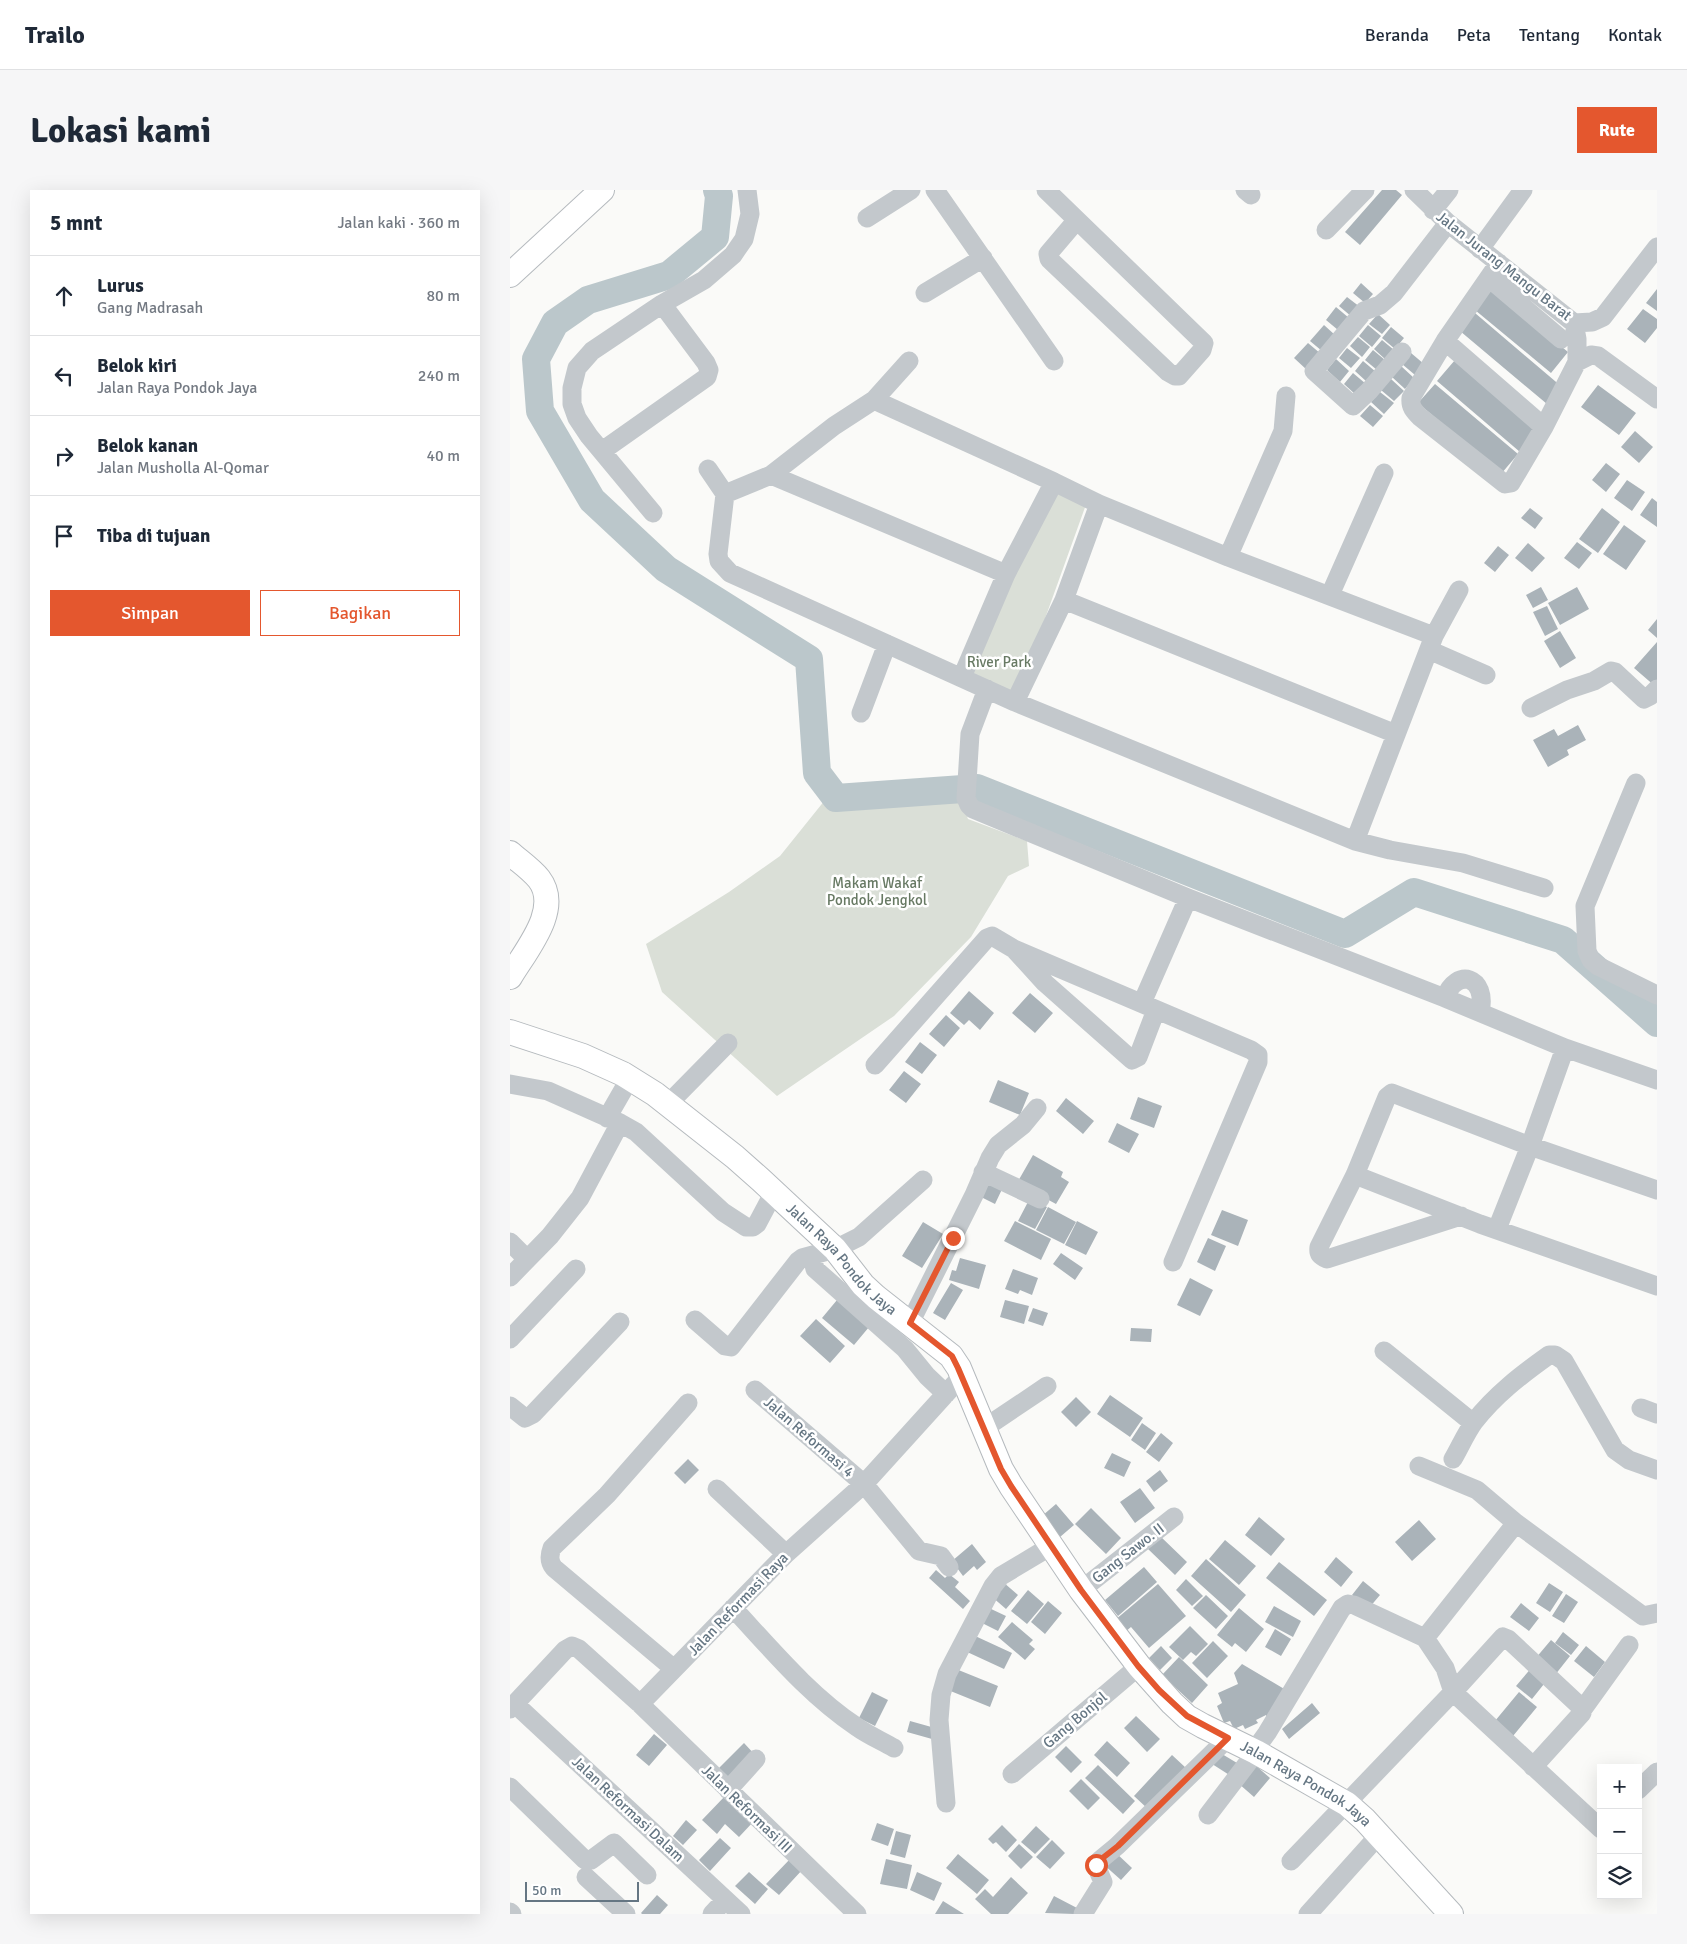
<!DOCTYPE html>
<html lang="id">
<meta charset="utf-8">
<style>
body{margin:0;font-family:Signika,sans-serif;background:#f6f6f7;color:#1f2937}
.controls{position:absolute;right:15px;bottom:15px;display:grid;overflow:hidden;border-radius:0px;box-shadow:0 5px 20px #0002}
.controls button{width:45px;height:45px;display:grid;place-items:center;padding:0;border:0;border-bottom:1px solid #e0e1e3;background:#fff;color:#1f2937;font:25px sans-serif}
.scale{position:absolute;left:15px;bottom:12px;width:114px;box-sizing:border-box;padding-left:5px;border:2px solid #657683;border-top:0;font-size:14px;line-height:18px;white-space:nowrap;color:#657683;-webkit-text-stroke:4px #fff;paint-order:stroke}
.stop{position:absolute;width:15px;height:15px;margin:-11px;border:4px solid #e4572e;border-radius:50%;background:#fff}
.stop.end{background:#e4572e;border-color:#fff;box-shadow:0 1px 5px #0008}
.list{margin:0;padding:0;list-style:none}
h2{display:flex;justify-content:space-between;align-items:center;height:65px;margin:0;padding:0 20px;font-size:21px}
h2 small{font-size:16px;font-weight:400;color:#747a83}
.list li{display:grid;grid-template-columns:32px 1fr auto;gap:15px;align-items:center;box-sizing:border-box;height:80px;padding:0 20px;border-top:1px solid #e0e1e3}
.list b{display:block;font-size:19px;white-space:nowrap}
.list p{margin:0;font-size:16px;white-space:nowrap;color:#747a83}
.list em{font-size:16px;font-style:normal;color:#747a83}
.actions{display:flex;gap:10px;padding:15px 20px}
.actions a{flex:1;padding:11px 0;border:1px solid #e4572e;border-radius:0px;text-align:center;font-size:18px;color:#e4572e}
.actions .main{background:#e4572e;color:#fff}
.icon{flex:none;width:28px;height:28px;fill:none;stroke:currentColor;stroke-width:2;stroke-linecap:round;stroke-linejoin:round}
.map{position:relative;flex:none;width:1147px;height:1724px;overflow:hidden;border-radius:0px}
header{display:flex;align-items:center;gap:30px;box-sizing:border-box;height:70px;padding:0 25px;background:#fff;border-bottom:1px solid #e0e1e3}
header strong{font-size:24px}
nav{display:flex;gap:28px;margin-inline-start:auto;font-size:18px}
.intro{display:flex;align-items:center;justify-content:space-between;box-sizing:border-box;height:120px;padding:0 30px}
h1{margin:0;font-size:35px}
.button{padding:12px 22px;border-radius:0px;background:#e4572e;color:#fff;font-size:18px;font-weight:700}
main{display:flex;gap:30px;padding:0 30px}
aside{flex:1;background:#fff;border-radius:0px;box-shadow:0 5px 20px #0002}
.map>svg:first-child{display:block}
</style>
<header>
<strong>Trailo</strong>
<nav><a>Beranda</a><a>Peta</a><a>Tentang</a><a>Kontak</a></nav>
</header>
<div class="intro"><h1>Lokasi kami</h1><a class="button">Rute</a></div>
<main>
<aside>
<h2>5 mnt<small>Jalan kaki · 360 m</small></h2>
<ul class="list">
<li><svg class="icon" aria-label="ahead" viewBox="0 0 24 24"><path d="M12 20V5M6 11l6-6 6 6"/></svg><div><b>Lurus</b><p>Gang Madrasah</p></div><em>80 m</em></li>
<li><svg class="icon" aria-label="left" viewBox="0 0 24 24"><path d="M17 20v-9H6M10 6l-5 5 5 5"/></svg><div><b>Belok kiri</b><p>Jalan Raya Pondok Jaya</p></div><em>240 m</em></li>
<li><svg class="icon" aria-label="right" viewBox="0 0 24 24"><path d="M7 20v-9h11M14 6l5 5-5 5"/></svg><div><b>Belok kanan</b><p>Jalan Musholla Al-Qomar</p></div><em>40 m</em></li>
<li><svg class="icon" aria-label="arrive" viewBox="0 0 24 24"><path d="M6 21V4h12l-3 4 3 4H6"/></svg><div><b>Tiba di tujuan</b></div></li>
</ul>
<div class="actions"><a class="main">Simpan</a><a>Bagikan</a></div>
</aside>
<div class="map">
<svg width="1147" height="1724" viewBox="0 0 1147 1724">
<rect width="100%" height="100%" fill="#fafaf8"/>
<path fill="#dadfd7" d="M544,292L578,309L505,512L452,487Z
M444,592L458,629L517,651L519,676L498,686L461,747L384,826L267,906L152,802L136,754L219,702L270,666L315,610Z"/>
<g fill="none" stroke-linecap="round" stroke-linejoin="round">
<path stroke="#bbc7cb" stroke-width="28" d="M207,0L209,6L205,47L159,85L78,110L45,133L26,169L30,221L82,310L156,379L299,469L307,583L326,608L467,598L835,744L904,702L1053,750L1147,833"/>
</g>
<path fill="#aab3b9" d="M872,0H886L892,5L850,55L835,42Z
M851,93L863,104L855,113L843,103Z
M982,99L1058,162L1041,183L965,120Z
M1147,99V121L1136,113Z
M837,107L850,117L842,127L829,116Z
M826,117L839,128L828,140L816,130Z
M1133,119L1147,129V138L1135,153L1117,139Z
M965,123L1052,197L1037,214L950,141Z
M868,124L880,135L872,144L859,134Z
M814,135L825,145L812,161L800,151Z
M858,135L871,146L862,157L849,146Z
M881,137L894,148L885,159L872,148Z
M848,147L860,157L852,167L840,156Z
M872,150L884,160L876,170L864,159Z
M798,153L811,164L797,180L784,168Z
M837,158L850,168L841,178L829,168Z
M863,160L875,170L867,180L855,170Z
M901,163L914,174L905,185L892,174Z
M826,169L839,181L830,192L817,180Z
M945,170L1028,241L1010,262L927,191Z
M853,171L866,182L857,192L845,181Z
M891,176L904,188L895,199L882,187Z
M843,183L856,194L846,205L834,194Z
M881,189L894,201L884,211L871,200Z
M925,194L1008,264L991,284L908,213Z
M1088,195L1126,223L1109,245L1071,217Z
M870,202L884,213L874,224L861,212Z
M860,215L873,226L863,237L850,226Z
M1125,241L1143,257L1129,273L1111,257Z
M1096,273L1110,284L1096,302L1082,290Z
M1117,290L1135,302L1122,321L1104,308Z
M1142,308L1147,312V337L1130,325Z
M1020,318L1033,328L1025,339L1011,328Z
M1092,318L1110,332L1088,363L1069,349Z
M1114,335L1136,351L1116,380L1093,364Z
M1067,352L1082,363L1069,379L1054,368Z
M1018,353L1035,368L1022,382L1005,368Z
M988,356L999,365L985,382L974,373Z
M1031,397L1038,410L1023,418L1016,405Z
M1067,397L1079,419L1050,435L1038,413Z
M1037,416L1048,439L1035,446L1023,422Z
M1147,429V448L1138,440Z
M1050,441L1066,468L1050,478L1034,451Z
M1147,452V496L1146,497L1124,478Z
M1068,535L1076,550L1057,560L1059,565L1038,577L1023,550L1044,539L1048,546Z
M459,801L484,823L470,840L459,830L454,835L440,823Z
M520,803L543,823L525,843L502,823Z
M436,825L450,838L434,857L419,844Z
M410,852L427,865L412,884L395,872Z
M394,881L411,894L396,913L379,900Z
M488,890L519,903L510,925L479,912Z
M628,907L652,916L644,938L620,929Z
M556,908L584,931L573,944L546,921Z
M607,933L629,944L619,963L598,952Z
M523,965L553,982L551,987L559,992L546,1014L507,993Z
M477,986L494,995L485,1014L467,1005Z
M520,1008L537,1017L525,1039L508,1031Z
M538,1017L566,1032L554,1054L526,1040Z
M712,1020L738,1030L728,1056L701,1045Z
M505,1031L541,1049L531,1070L494,1051Z
M567,1031L588,1042L576,1065L555,1055Z
M413,1032L433,1044L412,1078L392,1066Z
M698,1048L716,1056L705,1081L687,1072Z
M551,1063L573,1078L565,1090L543,1074Z
M450,1068L476,1075L469,1099L439,1090L442,1080L446,1081Z
M503,1079L528,1088L522,1105L510,1100L508,1104L495,1099Z
M680,1088L703,1100L690,1126L667,1115Z
M441,1093L453,1100L435,1130L423,1123Z
M327,1110L359,1137L344,1155L312,1128Z
M495,1110L519,1116L514,1134L490,1127Z
M523,1118L538,1123L533,1136L518,1131Z
M306,1129L335,1156L320,1173L290,1146Z
M621,1138L642,1139L641,1152L620,1151Z
M600,1205L633,1228L620,1247L587,1224Z
M566,1207L581,1222L566,1237L551,1222Z
M632,1233L646,1243L635,1260L621,1250Z
M651,1243L663,1253L649,1272L636,1262Z
M602,1263L621,1272L614,1287L594,1278Z
M178,1269L189,1280L175,1294L164,1283Z
M650,1280L658,1291L644,1302L636,1291Z
M630,1298L645,1318L625,1333L610,1312Z
M546,1314L564,1335L550,1347L532,1326Z
M581,1318L611,1348L596,1364L565,1334Z
M749,1327L775,1349L761,1366L735,1345Z
M909,1330L926,1349L902,1371L885,1352Z
M650,1346L677,1372L665,1385L638,1359Z
M715,1350L746,1376L729,1395L699,1369Z
M462,1354L476,1372L467,1380L464,1376L453,1386L442,1371Z
M826,1367L843,1382L831,1397L814,1382Z
M696,1369L736,1405L721,1422L681,1386Z
M769,1372L817,1410L804,1426L756,1388Z
M634,1377L647,1392L608,1426L595,1410Z
M426,1380L435,1388L439,1384L449,1392L445,1397L460,1411L453,1419L419,1388Z
M676,1389L693,1406L682,1416L666,1400Z
M853,1391L870,1405L859,1418L842,1405Z
M493,1392L508,1405L496,1419L481,1406Z
M1039,1393L1053,1402L1040,1422L1026,1413Z
M648,1394L676,1426L639,1458L621,1437L615,1442L605,1430Z
M518,1400L534,1414L517,1434L501,1421Z
M1056,1404L1068,1412L1054,1433L1042,1426Z
M696,1405L718,1426L706,1439L683,1418Z
M538,1411L552,1423L535,1444L521,1432Z
M1011,1413L1029,1428L1019,1441L1000,1427Z
M764,1416L791,1431L783,1447L755,1432Z
M479,1418L496,1426L488,1441L472,1433Z
M729,1418L754,1439L736,1462L725,1453L722,1457L707,1445Z
M502,1432L523,1450L519,1454L525,1459L515,1470L488,1447Z
M680,1436L698,1454L686,1466L681,1462L673,1470L659,1457Z
M765,1439L781,1449L771,1466L755,1457Z
M1053,1442L1069,1455L1061,1465L1045,1453Z
M463,1445L502,1463L494,1479L455,1461Z
M1041,1450L1060,1466L1045,1485L1025,1469Z
M703,1451L718,1466L697,1488L682,1473Z
M651,1456L662,1468L650,1480L639,1468Z
M1076,1456L1095,1472L1084,1487L1064,1471Z
M669,1467L698,1495L682,1513L652,1485Z
M732,1474L781,1503L760,1534L756,1525L746,1530L748,1533L735,1539L733,1535L724,1539L720,1531L714,1533L707,1516L712,1513L708,1503L728,1494L724,1483Z
M1023,1476L1038,1489L1022,1509L1006,1496Z
M446,1479L488,1496L480,1517L438,1500Z
M362,1502L378,1510L365,1536L349,1528Z
M1009,1502L1027,1517L1003,1546L985,1531Z
M802,1513L810,1523L779,1549L772,1539Z
M626,1526L650,1549L637,1562L614,1538Z
M400,1531L425,1538L422,1549L397,1542Z
M144,1544L157,1555L139,1576L126,1565Z
M597,1551L620,1573L607,1587L584,1565Z
M234,1553L246,1566L219,1591L208,1579Z
M556,1556L572,1572L561,1583L545,1567Z
M707,1561L732,1576L724,1588L699,1572Z
M662,1565L676,1578L638,1619L624,1606Z
M744,1574L760,1588L744,1607L728,1593Z
M588,1575L625,1611L613,1624L575,1588Z
M571,1589L590,1608L578,1620L559,1601Z
M216,1605L244,1631L229,1647L215,1634L207,1644L192,1630Z
M176,1630L187,1640L173,1655L163,1646Z
M367,1633L384,1639L378,1656L361,1650Z
M492,1635L507,1650L496,1662L486,1652L483,1654L478,1649Z
M526,1636L540,1649L525,1664L511,1652Z
M386,1641L401,1645L395,1668L380,1664Z
M210,1648L221,1658L200,1681L189,1670Z
M542,1650L555,1663L540,1679L526,1667Z
M509,1654L523,1667L511,1679L498,1666Z
M605,1662L622,1678L611,1690L593,1674Z
M448,1664L479,1690L467,1704L436,1678Z
M281,1668L293,1679L269,1705L256,1694Z
M376,1669L402,1675L397,1699L370,1694Z
M239,1682L258,1699L245,1714L225,1696Z
M407,1682L432,1693L424,1711L400,1700Z
M501,1687L518,1703L498,1724H481L465,1709L475,1699L483,1707Z
M147,1705L158,1715L150,1724H132L131,1723Z
M544,1706L567,1718L564,1724L535,1723Z
M433,1711L454,1724H425Z"/>
<g fill="none" stroke-linecap="round" stroke-linejoin="round">
<g stroke="#b5babe" stroke-width="26">
<g id="major">
<path d="M0,85L92,0"/>
<path d="M0,663C9,671 21,679 29,689C52,719 16,760 0,787"/>
<path id="s1" d="M0,842L73,866L113,884L145,904L225,967L251,990L325,1059L353,1095L366,1107L441,1166L449,1178L491,1279L501,1296L571,1400L629,1476L662,1513L677,1527L693,1536L746,1562L837,1614L855,1630L941,1724"/>
</g>
</g>
<path stroke="#c3c8cc" stroke-width="19" d="M425,0L544,171
M536,0L694,153L692,160L669,186H665L658,182L539,69L538,64L566,31
M735,0L741,5
M904,0L938,33L1064,133L1082,132L1093,127L1147,57
M923,20L939,0
M357,28L401,0
M816,40L855,0
M970,59L1013,0
M989,73L935,151L901,208C900,217 904,221 910,227L995,294L1001,293L1034,237L1067,172V149L1064,133
M979,88L1051,149
M415,103L473,68
M935,151L1034,237
M892,162L859,201L843,216L804,181L854,121L870,115L884,103L938,33
M399,171L364,210L544,292L589,314L554,410L505,512
M1067,172L1081,165L1088,166L1147,209
M92,261L197,187L199,180L196,173L152,114
M198,279L215,304L261,285L496,384
M261,285L324,236L364,210
M215,304L208,364L209,371L220,383L505,512L845,651L880,660L953,673L1034,698
M589,314L718,367L924,446
M143,323L79,246L67,228L62,214V198L67,178L82,161L152,114L194,90L223,65L234,49L240,24L237,0
M718,367L773,241L776,206
M820,405L874,283
M554,410L886,544
M919,460L976,485
M452,487L496,384L544,292
M477,499L460,544L456,608L459,615L463,619L678,708L935,808L1055,858L1147,890
M1021,518L1057,500L1084,491L1101,481L1105,482L1134,509L1140,506L1147,499
M351,523L377,454
M1126,593L1075,716L1077,761L1081,770L1088,776L1147,805
M845,651L924,446L949,400
M504,759L741,860L748,865V872L663,1072
M935,808C946,777 978,786 970,822
M632,813L678,708
M365,875L477,748L482,746L504,759L535,793L622,870L628,867L646,820
M0,894L38,901L110,933L126,942L213,1022L236,1037H243L247,1034L264,1002
M158,914L218,853
M97,928L120,888
M473,982L530,1009
M845,985L970,1034L1147,1096
M951,1026L817,1069C810,1066 808,1064 809,1057L845,985L877,907L882,903L1020,956L1147,1000
M987,1039L1020,956L1055,858
M0,1052L17,1069
M302,1066L305,1079L395,1159L417,1186L436,1204
M0,1087L40,1046L70,1008L110,933
M185,1130L215,1156L221,1157L288,1071L292,1068L325,1059L349,1047L413,990
M400,1133L464,1005L480,968L488,955L513,935L527,918
M0,1149L66,1079
M874,1161L963,1233
M245,1200L354,1294L409,1361L431,1366L439,1377
M0,1216L15,1228L23,1224L110,1132
M1131,1218L1147,1224
M473,1239L537,1196
M943,1269C950,1257 956,1243 964,1232C985,1205 1011,1185 1039,1165H1045L1054,1171L1105,1260L1119,1270L1147,1280
M909,1276L967,1300L1006,1333
M207,1299L276,1364
M571,1400L664,1327
M223,1418C262,1460 299,1505 347,1537C358,1545 372,1551 384,1558
M915,1448L1006,1333L1133,1426L1147,1423
M164,1479L44,1378C39,1372 39,1366 42,1358L97,1305L178,1213
M129,1513L133,1511L276,1364L354,1294L451,1187
M5,1514L231,1724
M0,1519L55,1460L62,1456L69,1459L129,1513L347,1724
M1073,1519L1119,1455
M744,1561L757,1543L832,1418L838,1414L844,1415L915,1448L935,1478L943,1502L1091,1639
M502,1584L629,1476
M0,1597L75,1670H81L104,1653L137,1685
M218,1600L246,1569
M1128,1600L1147,1582
M436,1613L429,1530L431,1505L437,1484L483,1396L491,1386L541,1356
M698,1625L746,1562
M781,1671L943,1502L993,1447L998,1449L1073,1519L1072,1523L1023,1577
M76,1687L116,1724
M0,1722L2,1724
M202,1724L215,1710
M573,1724L593,1692L587,1678L590,1670L607,1656L718,1548
M798,1724L869,1645"/>
<use href="#major" stroke="#fff" stroke-width="24"/>
</g>
<g fill="none" stroke-linecap="round" stroke-linejoin="round">
<path stroke="#e4572e" stroke-width="6" d="M443,1048L400,1133L442,1166L448,1178L491,1279L501,1296L571,1400L628,1476L649,1500L677,1526L718,1548L608,1656L590,1670L586,1675"/>
</g>
<g text-anchor="middle" stroke-width="5" stroke-linejoin="round" paint-order="stroke">
<g font-size="15" fill="#657683" stroke="#fff">
<text transform="translate(994 76) rotate(38)" y="5">Jalan Jurang Mangu Barat</text>
<text dy="5" stroke="none"><textPath href="#s1" startOffset="408">Jalan Raya Pondok Jaya</textPath></text>
<text transform="translate(299 1247) rotate(41)" y="5">Jalan Reformasi 4</text>
<text transform="translate(618 1363) rotate(-38)" y="5">Gang Sawo. II</text>
<text transform="translate(228 1414) rotate(-46)" y="5">Jalan Reformasi Raya</text>
<text transform="translate(565 1530) rotate(-40)" y="5">Gang Bonjol</text>
<text dy="5" stroke="none"><textPath href="#s1" startOffset="1126">Jalan Raya Pondok Jaya</textPath></text>
<text transform="translate(118 1619) rotate(43)" y="5">Jalan Reformasi Dalam</text>
<text transform="translate(237 1619) rotate(44)" y="5">Jalan Reformasi III</text>
</g>
<g font-size="15" fill="#687a64" stroke="#fff">
<text x="489" y="477">River Park</text>
<text x="367" y="698">Makam Wakaf<tspan x="367" dy="17">Pondok Jengkol</tspan></text>
</g>
</g>
</svg>
<div class="controls">
<button>+</button>
<button>−</button>
<button><svg class="icon" aria-label="layers" viewBox="0 0 24 24"><path d="M12 4l9 5-9 5-9-5zM3 14l9 5 9-5"/></svg></button>
</div>
<div class="scale">50 m</div>
<div class="stop" style="left:586px;top:1675px"></div>
<div class="stop end" style="left:443px;top:1048px"></div>
</div>
</main>
